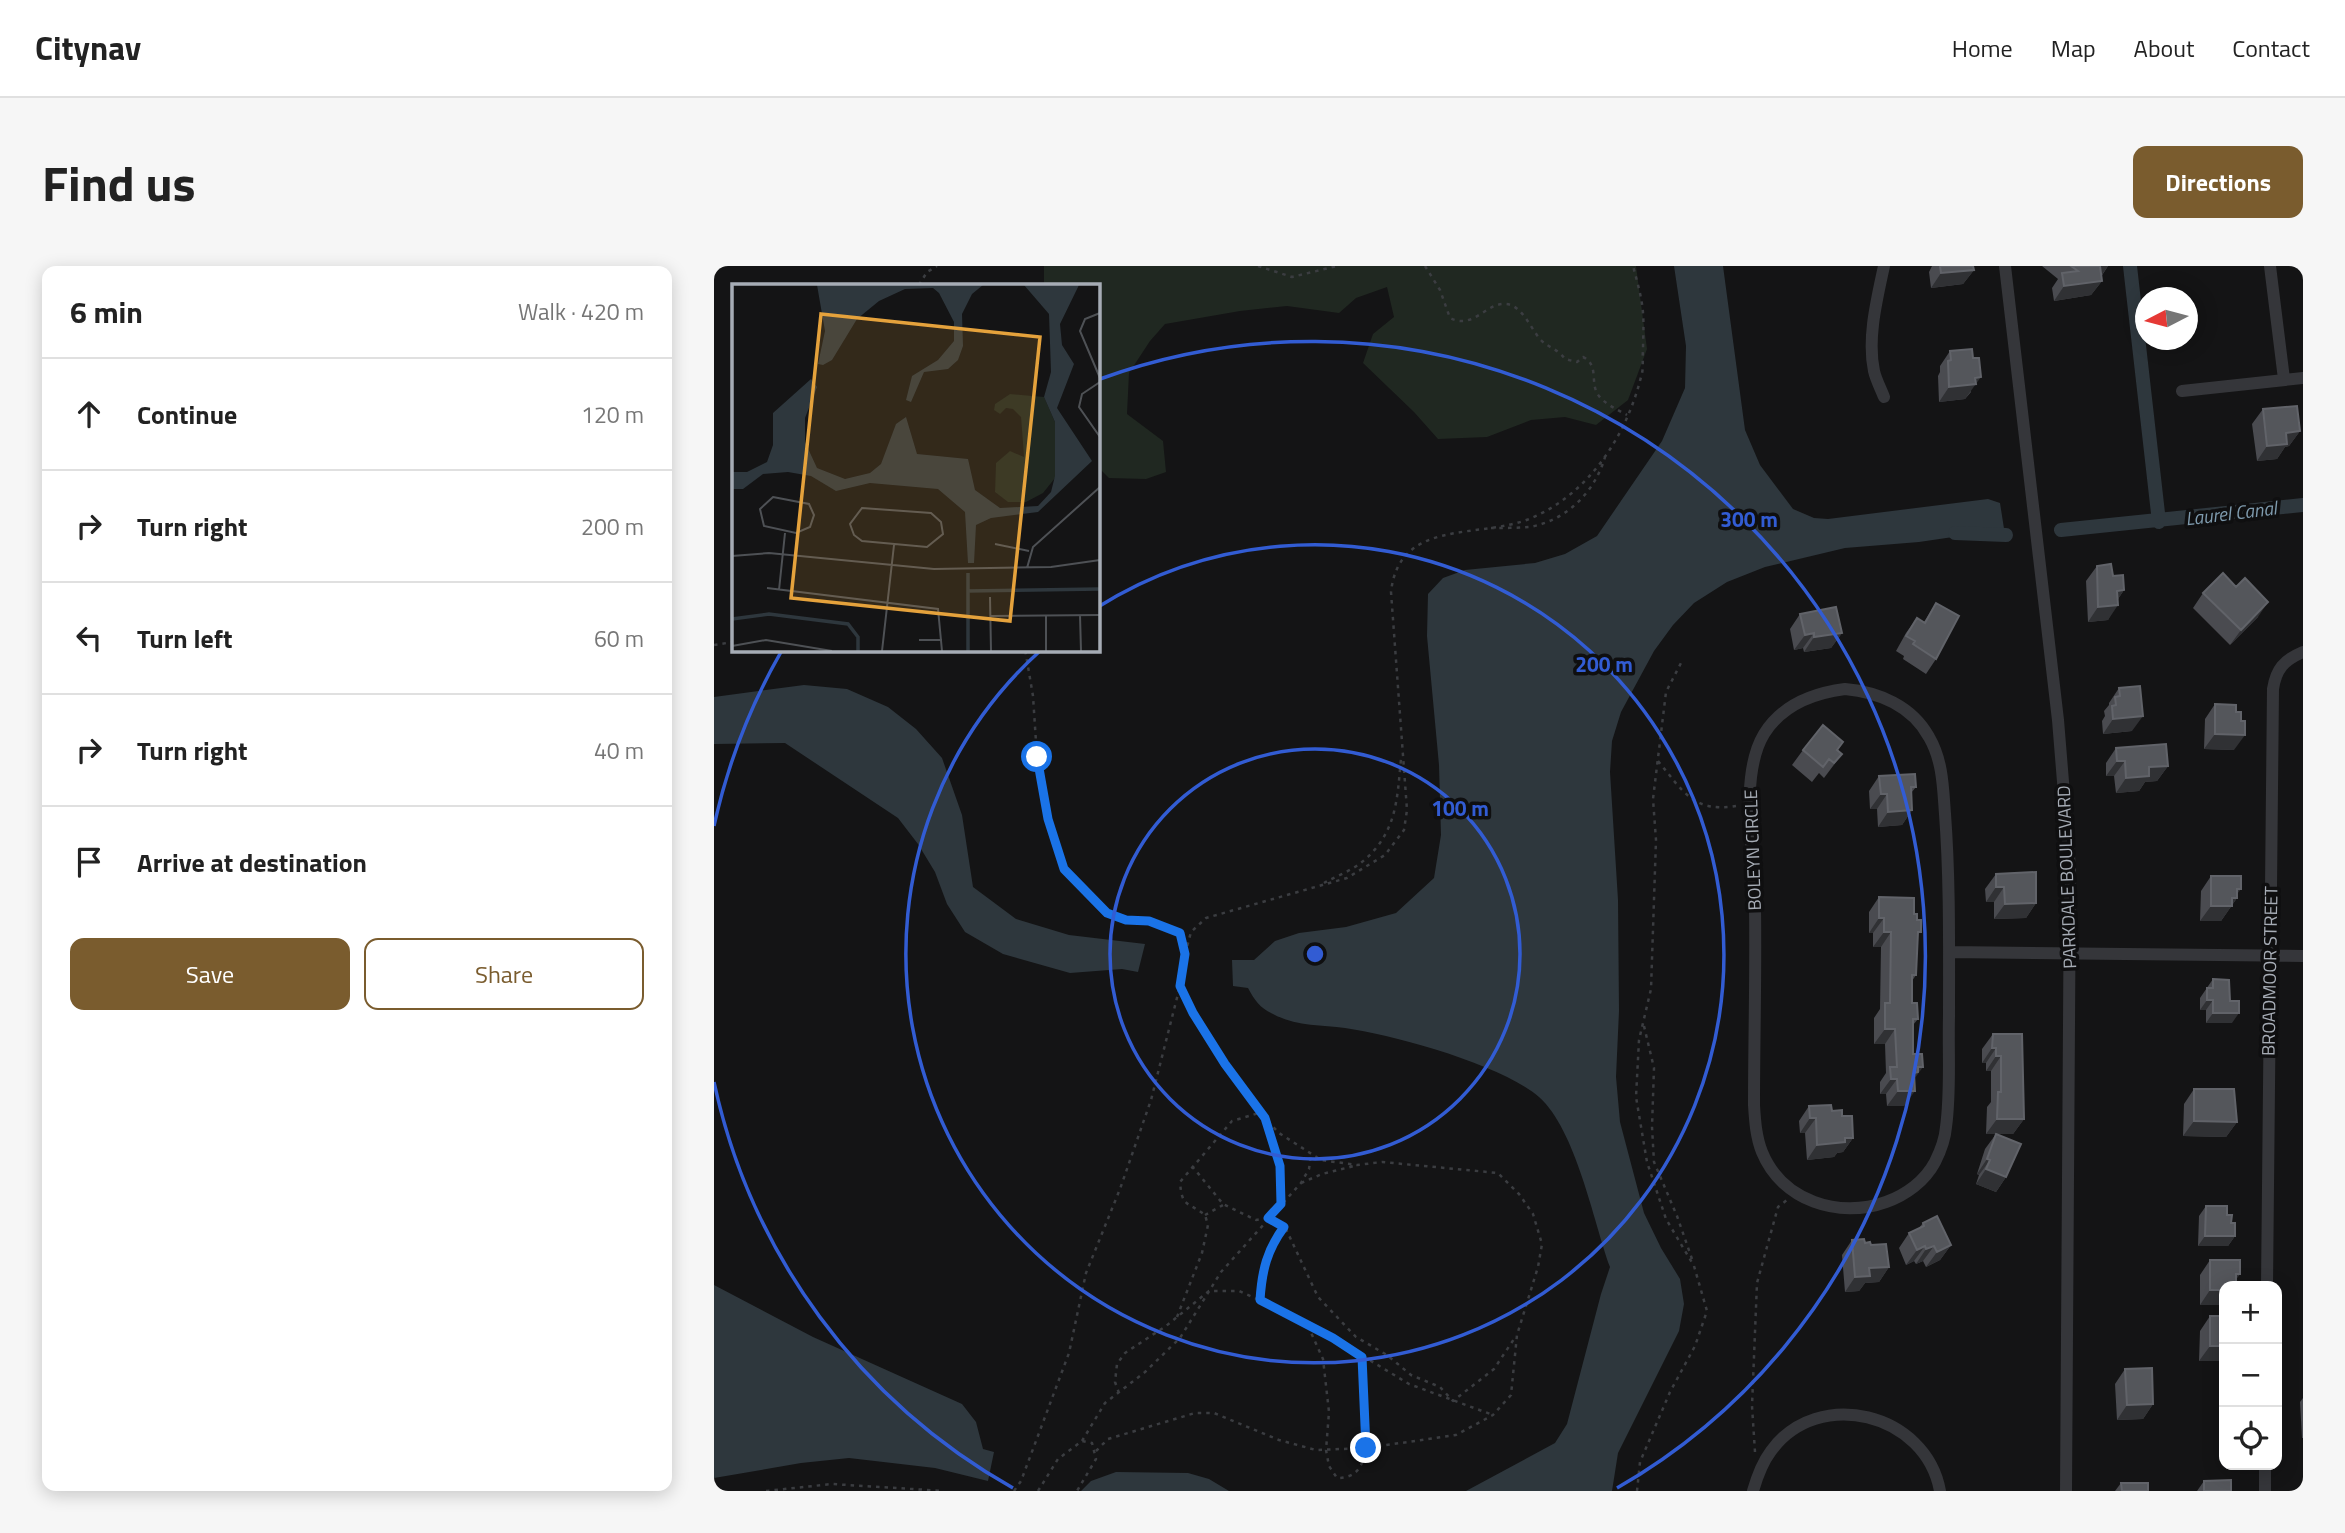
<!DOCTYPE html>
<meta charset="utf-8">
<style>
body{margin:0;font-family:"Titillium Web",sans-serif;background:#f6f6f6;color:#222}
.controls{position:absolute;right:21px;bottom:21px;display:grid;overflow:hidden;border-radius:14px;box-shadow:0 4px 18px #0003}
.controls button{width:63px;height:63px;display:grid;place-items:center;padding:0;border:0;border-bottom:2px solid #e0e0e0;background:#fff;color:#222;font:35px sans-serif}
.compass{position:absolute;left:1421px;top:21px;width:63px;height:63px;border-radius:50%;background:#fff;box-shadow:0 4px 18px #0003;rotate:264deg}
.stop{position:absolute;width:21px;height:21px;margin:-16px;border:5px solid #1a73e8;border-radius:50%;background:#fff}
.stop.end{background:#1a73e8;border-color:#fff;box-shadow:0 2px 7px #0008}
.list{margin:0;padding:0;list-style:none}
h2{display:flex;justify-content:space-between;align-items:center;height:91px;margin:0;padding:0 28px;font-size:30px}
h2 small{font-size:23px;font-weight:400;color:#767676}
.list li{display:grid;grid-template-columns:46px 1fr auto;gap:21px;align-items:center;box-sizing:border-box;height:112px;padding:0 28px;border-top:2px solid #e0e0e0}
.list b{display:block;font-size:26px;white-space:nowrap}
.list em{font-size:23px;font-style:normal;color:#767676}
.actions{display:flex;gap:14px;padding:21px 28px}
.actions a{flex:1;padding:16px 0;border:2px solid #7a5c2e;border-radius:14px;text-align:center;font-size:24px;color:#7a5c2e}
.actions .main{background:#7a5c2e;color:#fff}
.icon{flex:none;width:38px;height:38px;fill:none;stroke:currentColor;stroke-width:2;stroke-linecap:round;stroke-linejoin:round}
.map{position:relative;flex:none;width:1589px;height:1225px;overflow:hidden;border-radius:14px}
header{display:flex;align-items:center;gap:42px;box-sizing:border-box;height:98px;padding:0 35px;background:#fff;border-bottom:2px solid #e0e0e0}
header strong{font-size:33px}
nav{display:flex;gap:38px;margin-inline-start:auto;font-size:24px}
.intro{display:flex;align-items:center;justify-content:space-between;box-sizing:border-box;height:168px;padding:0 42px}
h1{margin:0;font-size:49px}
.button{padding:18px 32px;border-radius:14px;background:#7a5c2e;color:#fff;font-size:24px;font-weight:700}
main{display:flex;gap:42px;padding:0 42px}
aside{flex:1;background:#fff;border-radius:14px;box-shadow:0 4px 18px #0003}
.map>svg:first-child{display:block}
</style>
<header>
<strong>Citynav</strong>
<nav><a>Home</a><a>Map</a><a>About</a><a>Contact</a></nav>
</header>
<div class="intro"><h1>Find us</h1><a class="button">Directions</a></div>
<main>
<aside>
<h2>6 min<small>Walk · 420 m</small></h2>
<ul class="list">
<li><svg class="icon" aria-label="ahead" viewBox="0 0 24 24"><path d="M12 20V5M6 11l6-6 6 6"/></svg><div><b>Continue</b></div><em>120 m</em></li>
<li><svg class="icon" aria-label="right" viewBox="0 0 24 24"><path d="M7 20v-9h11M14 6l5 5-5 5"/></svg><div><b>Turn right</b></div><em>200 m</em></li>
<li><svg class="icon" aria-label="left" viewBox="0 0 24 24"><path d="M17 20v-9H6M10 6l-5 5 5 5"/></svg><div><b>Turn left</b></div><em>60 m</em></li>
<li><svg class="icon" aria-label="right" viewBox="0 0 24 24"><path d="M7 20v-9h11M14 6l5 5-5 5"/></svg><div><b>Turn right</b></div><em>40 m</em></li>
<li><svg class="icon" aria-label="arrive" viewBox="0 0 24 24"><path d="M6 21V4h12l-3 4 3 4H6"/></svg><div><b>Arrive at destination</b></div></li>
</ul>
<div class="actions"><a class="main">Save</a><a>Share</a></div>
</aside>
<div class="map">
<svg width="1589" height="1225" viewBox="0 0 1589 1225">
<rect width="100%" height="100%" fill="#141415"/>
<path fill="#202821" d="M330,0H922L933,83L914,134L882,159L851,151L817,154L773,171L724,173L700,146L649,97L659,68L680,51L673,21L642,32L625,47L573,40L526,45L451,58L436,75L415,107L413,148L449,175L452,206L432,213L395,212L383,200V19H330Z"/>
<path fill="#2e373d" d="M960,0H1009L1031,164L1046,199L1079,243L1100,252L1114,253L1274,233L1286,237L1291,269L1273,266L1205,276L1131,282L1051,301L1013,316L980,337L959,359L940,385L907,446L898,475L896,506L904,634L905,745L902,811L906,856L930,947L947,982L966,1013L970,1038L965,1065L904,1187L898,1225H752L841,1177L853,1158L887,1028L896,1001C879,954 862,864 825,831C788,799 681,769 631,762C607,759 581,760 559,748C546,742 541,735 534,722L519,720L518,694H540L561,675L585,667L632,661L682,647L720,612L727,569L725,499L713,370L714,328L729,312L751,304L821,297L851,288L883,270L948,175L971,122L972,80Z
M90,419L133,423L174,441L202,463L228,492L248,549L259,621L302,653L355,669L431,678L424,706L408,703L356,707L289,688L251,666L233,638L221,606L204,578L184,552L71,477L0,478V431Z
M0,1019L99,1071L248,1138L262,1156L269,1183L280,1186L274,1215L221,1202L135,1192L87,1197L0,1212Z
M402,1206L474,1207L495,1213L515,1225H367L377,1215Z"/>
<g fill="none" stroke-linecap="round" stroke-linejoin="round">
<path stroke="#2e373d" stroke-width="14" d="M1416,0L1445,256
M1347,264L1589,239
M1241,267L1292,269"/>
<path stroke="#3b3d41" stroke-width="2.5" stroke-dasharray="3.5 5" stroke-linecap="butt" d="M544,0L578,11L623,0
M711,0L726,24L736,52C760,64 772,36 792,38C808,39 817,63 826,73C834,82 843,82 851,93L863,96L869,91C886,99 875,118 885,130C891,138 904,144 913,149
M205,19L213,6L223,0
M777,262C789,262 803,262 815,261C852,255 881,226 891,191
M0,379L19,376
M944,495C969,525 979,547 1022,540
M610,617C622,610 637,605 648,596C683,567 683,534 687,493
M471,688L477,666L492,652L633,612L671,589L690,564L693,544L677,326C685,252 765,273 815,253C874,229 912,171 927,111C930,103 928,93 929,85C929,72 930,60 929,47C928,32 923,15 919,0
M930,760L940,802L938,861L940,896L963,950L978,993
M552,856L567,900V938
M478,900L509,938L542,954L554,952L571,961L604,1031L642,1071L673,1089L697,1109L726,1121L739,1135L780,1103L802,1070
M587,917L608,908L640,900
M491,949L509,939
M570,961C553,983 547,1006 546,1034L619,1072L695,1118L779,1149
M463,1051L488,987L494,959L491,949C473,935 468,942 466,916L518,855L545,847
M594,1060L609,1093L615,1146L612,1184L615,1200L623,1212C643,1212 649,1200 652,1182L647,1091
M405,1127L401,1116L403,1098L411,1087L452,1060L495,1025H525L545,1034
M368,1175L391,1137L431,1106L466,1072L507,1006L587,917L595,903L597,888
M382,1185L394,1173L481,1147H500L565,1174L602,1184L652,1182L742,1169L779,1149L797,1129L803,1069L824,1001L828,978L819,948L805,928L784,907L668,896L643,899L607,894L565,867L543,844L479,747L466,720
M1041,1186L1038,1140L1043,1017L1064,941L1073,934
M52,1225L118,1218L230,1225
M300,1225L307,1215L355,1087L372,1007L406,923L437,834L466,720L471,688L465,667L435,655L412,654L393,647L350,603L334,553L323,491L319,430L311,383
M324,1225L344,1193L368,1175L378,1177L382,1193L363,1225
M923,1225L926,1196L956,1126L981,1080L993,1045L980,1000L952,953L933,896L922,831L925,774L937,723L942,574L939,533L952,426L967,397"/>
<path stroke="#35363a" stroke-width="12" d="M1170,0C1163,33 1153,72 1160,105C1162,114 1167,123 1170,131
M1291,0L1344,454L1356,602L1352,1225
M1556,0L1570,113
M1468,125L1589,112
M1131,423C1165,426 1198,440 1215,471C1229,495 1229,522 1231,548C1236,615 1235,683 1235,750C1234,787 1237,825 1232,861C1231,874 1226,886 1221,896C1211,915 1192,929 1172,936C1125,953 1068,935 1048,886C1042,871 1041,855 1040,839C1040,773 1042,708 1041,642C1041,592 1024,511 1050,468C1068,439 1100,427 1131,423Z
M1235,686L1589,690
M1553,1020L1559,423C1562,403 1570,394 1589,386
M1039,1225C1043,1211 1048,1197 1057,1185C1104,1120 1212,1147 1226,1225
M1551,1225V1199"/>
</g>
<path fill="#4a4b50" d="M1218,0H1259L1260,4L1249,18L1217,22L1215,6Z
M1328,0H1394L1387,11L1388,15L1377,29L1340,35L1338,22L1344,13Z
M1236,85L1257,126L1251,133L1225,136L1224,110L1226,106V100Z
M1549,143L1586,165L1575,180L1571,181L1563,193L1543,195L1538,158Z
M1383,300L1399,310L1410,324L1404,333L1394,354L1374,356L1372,315Z
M1489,327L1544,351L1516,379L1479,342Z
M1222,337V393L1212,408L1189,393L1190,390L1182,385L1192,367L1203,352L1210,356Z
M1086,348L1128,367L1117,382L1090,386L1089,382L1080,384L1076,363Z
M1405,422L1418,465L1389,468L1388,455L1391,450L1390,445L1395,439V437Z
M1501,438L1520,484L1490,483L1491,453Z
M1129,476L1124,484L1128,488L1110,512L1105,507L1098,516L1078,499L1089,484Z
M1402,482L1454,500L1443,515L1431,516L1425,525L1402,527L1400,510H1392V497Z
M1165,510L1202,521L1197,527L1198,544L1188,559L1164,561L1163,543H1156L1155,525Z
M1282,608L1322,637L1312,652L1280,653V636H1272L1271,623Z
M1497,610L1523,629V632L1507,655H1486L1487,625Z
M1165,631L1200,648L1203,672L1202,709L1198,715V737L1204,753L1199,759V788L1200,813L1190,840H1173L1172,828H1166V816L1172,807L1171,778H1160V752L1166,743L1167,681H1159V667H1155V646Z
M1499,713L1518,757H1492V744H1486V732Z
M1279,768L1310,853L1299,868H1283L1292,911L1282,926L1262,918L1265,909L1263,908L1271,883L1282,868H1272L1273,841L1277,836V805H1272V797H1268V783Z
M1480,823L1523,856L1512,871L1469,870L1470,838Z
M1095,840L1118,845L1128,850L1139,872L1129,886L1123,887L1120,891L1093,894L1091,867H1086L1085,855Z
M1492,940L1513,949L1517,957L1521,970L1514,980H1484L1485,950Z
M1209,957L1237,979L1226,994L1212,1001L1209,995L1202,998L1200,995L1192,999L1185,982L1195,967L1204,963Z
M1138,974L1157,979L1175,1001L1165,1016L1151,1017L1145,1025L1131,1026L1128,989Z
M1496,994L1526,1008L1522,1013L1510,1020V1034L1506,1039H1486V1009Z
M1496,1050H1510V1095H1485L1486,1065Z
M1411,1103L1439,1138L1429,1153L1403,1154L1401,1118Z
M1589,1132V1172H1588L1586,1136Z
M1490,1215L1517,1225H1483Z
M1407,1217L1434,1225H1401Z"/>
<path fill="#303134" d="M1385,0H1394L1385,13Z
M1260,4L1249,18L1217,22L1227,7Z
M1388,15L1377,29L1340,35L1350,20Z
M1267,111L1251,133L1225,136L1235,121L1261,112Z
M1586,165L1575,180L1571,181L1563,193L1543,195L1553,180L1572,167Z
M1410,324L1400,339L1403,325Z
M1554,336L1544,351L1516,379L1527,364Z
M1404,339L1394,354L1374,356L1384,341Z
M1100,367L1089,382L1080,384L1091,369Z
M1128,367L1117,382L1090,386L1100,371Z
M1429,450L1418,465L1389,468L1399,453Z
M1501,468L1531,469L1520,484L1490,483Z
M1403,495H1411L1400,510H1392Z
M1454,500L1443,515L1431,516L1425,525L1402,527L1412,512L1435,501Z
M1167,528H1173L1163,543H1156Z
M1198,544L1188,559L1164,561L1174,546Z
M1282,621H1290L1280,636H1272Z
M1523,623H1527L1520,632H1523L1507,655H1486L1497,640Z
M1322,637L1312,652L1280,653L1291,638Z
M1165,652H1170L1159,667H1155Z
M1170,666H1177L1167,681H1159Z
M1493,734H1499L1492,744H1486Z
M1499,747H1525L1518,757H1492Z
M1171,763H1181L1171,778H1160Z
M1278,782H1282L1272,797H1268Z
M1282,790H1287L1277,805H1272Z
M1204,801H1209L1198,816L1190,821Z
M1177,813H1183L1172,828H1166Z
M1184,825H1201L1190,840H1173Z
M1096,852H1102L1091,867H1086Z
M1283,853H1310L1299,868H1272Z
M1480,855L1523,856L1512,871L1469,870Z
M1131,872H1139L1129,886L1123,887L1120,891L1093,894L1103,879Z
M1273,893L1276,894L1265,909L1263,908Z
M1272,903L1292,911L1282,926L1262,918Z
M1491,970H1521L1514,980H1484Z
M1237,979L1226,994L1212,1001L1223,986Z
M1211,980L1200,995L1192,999L1203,984Z
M1220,980L1209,995L1202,998L1212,983Z
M1175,1001L1165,1016L1151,1017L1145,1025L1131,1026L1141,1011L1155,1002Z
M1522,1008H1526L1520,1016H1522L1519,1020H1513Z
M1496,1024H1510V1034L1506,1039H1486Z
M1496,1080H1510V1095H1485Z
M1439,1138L1429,1153L1403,1154L1413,1139Z"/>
<path fill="#54565b" stroke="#616369" stroke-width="2" d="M1226,0H1259L1260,4L1227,7Z
M1357,0H1386L1388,15L1350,20L1348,7L1364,5Z
M1258,83L1259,92H1265L1267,111L1261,112L1262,118L1235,121L1234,95L1237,94L1236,85Z
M1583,140L1586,165L1572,167L1573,178L1553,180L1549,143Z
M1397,298L1399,310L1409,309L1410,324L1403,325L1404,339L1384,341L1383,300Z
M1509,307L1522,321L1531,312L1554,336L1527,364L1489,327Z
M1222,337L1245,350L1222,393L1199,378L1201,375L1192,370L1203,352L1211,357Z
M1122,341L1128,367L1100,371V367L1091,369L1086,348Z
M1426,420L1429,450L1399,453L1398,440L1402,439L1401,431L1406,430L1405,422Z
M1501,438L1522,439V446H1527V455H1531V469L1501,468Z
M1109,459L1129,476L1123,484L1128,488L1120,497L1115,493L1109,501L1089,484Z
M1452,478L1454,500L1435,501V510L1412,512L1411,495H1403L1402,482Z
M1201,508L1202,521H1197L1198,544L1174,546L1173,528H1167L1165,510Z
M1322,606V637L1291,638L1290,621H1282V608Z
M1497,610H1527V623H1523V632H1518V640H1497Z
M1165,631L1200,632V648H1203V654H1207V666H1204L1202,709H1198V737H1203L1204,753H1199V788H1208L1209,801H1204V806L1200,807L1201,825H1184L1183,813H1177L1176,801H1183L1181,763H1171V737H1176L1177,666H1170V652H1165Z
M1499,713L1515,714L1516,735H1525V747H1499V734H1493V722H1499Z
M1279,768H1308L1310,853H1283L1284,826H1287V790H1282V782H1278Z
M1480,823H1520L1523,856L1480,855Z
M1117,839L1118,845L1128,844V850H1138L1139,872H1131V876L1103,879L1102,852H1096L1095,840Z
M1282,868L1307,878L1292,911L1272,903L1276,894L1273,893Z
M1492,940H1513V949H1518L1517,957H1521V970H1491Z
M1223,950L1237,979L1223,986L1220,980L1212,983L1211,980L1203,984L1195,967L1210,960L1209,957Z
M1150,973L1151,977L1156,976L1157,979L1172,978L1175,1001L1155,1002L1156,1010L1141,1011L1138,974Z
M1496,994H1526V1008H1522V1016H1517V1020H1510V1024H1496Z
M1496,1050H1510V1080H1496Z
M1438,1102L1439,1138L1413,1139L1411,1103Z
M1517,1214V1225H1490V1215Z
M1407,1217H1434V1225H1408Z"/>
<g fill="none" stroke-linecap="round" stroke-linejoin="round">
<path stroke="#1a73e8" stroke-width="9" d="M323,491L334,553L350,603L393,647L412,654L435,655L466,667L471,688L466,720L479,747L511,798L551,852L566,900L567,938L554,952L570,961C553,984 548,1004 546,1034L619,1072L648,1091L652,1182"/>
</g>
<g fill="none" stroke="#325cd3" stroke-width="3.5">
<circle cx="601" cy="688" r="205"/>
<path d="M384 341A409 409 0 1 1 327 384"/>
<path d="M299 1222A614 614 0 0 1 0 816M0 560A614 614 0 0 1 67 386M386 113A614 614 0 0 1 903 1222"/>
</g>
<g text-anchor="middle" stroke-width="7" stroke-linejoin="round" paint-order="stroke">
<g font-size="18" fill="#a6acb5" stroke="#0f0f10">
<text transform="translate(1039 584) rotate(-92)" y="6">BOLEYN CIRCLE</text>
<text transform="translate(1353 611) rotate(-92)" y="6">PARKDALE BOULEVARD</text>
<text transform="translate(1556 705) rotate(-89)" y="6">BROADMOOR STREET</text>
</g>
<g font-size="19" font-style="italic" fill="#7f9bae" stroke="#0f0f10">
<text transform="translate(1517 247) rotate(-7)" y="7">Laurel Canal</text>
</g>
</g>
<g transform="translate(18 18)">
<rect width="368" height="368" fill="#141415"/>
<path d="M278,110L312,113L323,138V194L311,209L294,218H276L263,208L264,179L278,167L292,173L289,133L281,125L274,124L268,130L262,126L263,120Z" fill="#202821"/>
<path d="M85,1H251L240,10L230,30L231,62L226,76L216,85L192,88L179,118L174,116L180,92L206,76L222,57V38L207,9L201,4L173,5L147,17L125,35L100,76L91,81L86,80L93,47ZM292,1H347L328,40L330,61L342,80L325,124L360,177L306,228L259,234L244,241L242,279H236L233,228L206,205L138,199L104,207L79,192L56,188L31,190L11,205H0V188H15L35,178L41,161V129L79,95L85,103L73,134V158L85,184L113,195L138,189L149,180L164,140L174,133L185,170L236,175L243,206L268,224L306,222L319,208L323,192V138L312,113L319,88L317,30Z" fill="#2e373d"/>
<path fill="none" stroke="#2e373d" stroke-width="3.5" d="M236,289V367M235,307L368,305M0,335L37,330L116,340L126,353V367"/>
<path fill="none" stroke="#4e5155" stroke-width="2" d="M368,29L353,35L348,47L368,94M368,98L350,110L347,123L368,153M41,213L77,220L82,231L78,243L64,249L32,242L28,225ZM130,224L199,229L209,238L211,250L195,263L130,257L122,251L118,240ZM263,260L297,267M0,272L37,269L202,285L319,283L368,276M295,284L301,263L368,203M35,304L206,325L210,367M47,306L53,249M258,313L259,367M314,331V367M348,331L349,367M258,332L368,331M187,356H210M0,362L34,356L100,367M150,367L162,261"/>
<path fill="#e5a23c" fill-opacity="0.15" stroke="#e5a23c" stroke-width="3.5" d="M89,30L308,53L278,337L59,314Z"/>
<rect width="368" height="368" fill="none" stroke="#a6acb5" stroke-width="3.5"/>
</g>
<circle cx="601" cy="688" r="10" fill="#325cd3" stroke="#0f0f10" stroke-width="3.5"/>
<g font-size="21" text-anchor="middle" font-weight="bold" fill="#325cd3" stroke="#0f0f10" stroke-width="7" stroke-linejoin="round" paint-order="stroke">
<text x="1035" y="261">300 m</text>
<text x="890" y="406">200 m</text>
<text x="746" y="550">100 m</text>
</g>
</svg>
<div class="controls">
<button>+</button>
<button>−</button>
<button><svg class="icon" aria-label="locate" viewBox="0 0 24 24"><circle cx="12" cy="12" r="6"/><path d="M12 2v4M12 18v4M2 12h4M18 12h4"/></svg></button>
</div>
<svg class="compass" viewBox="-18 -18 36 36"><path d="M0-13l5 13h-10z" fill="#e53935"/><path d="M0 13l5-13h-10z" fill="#767676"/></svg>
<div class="stop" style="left:323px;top:491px"></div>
<div class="stop end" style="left:652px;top:1182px"></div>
</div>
</main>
